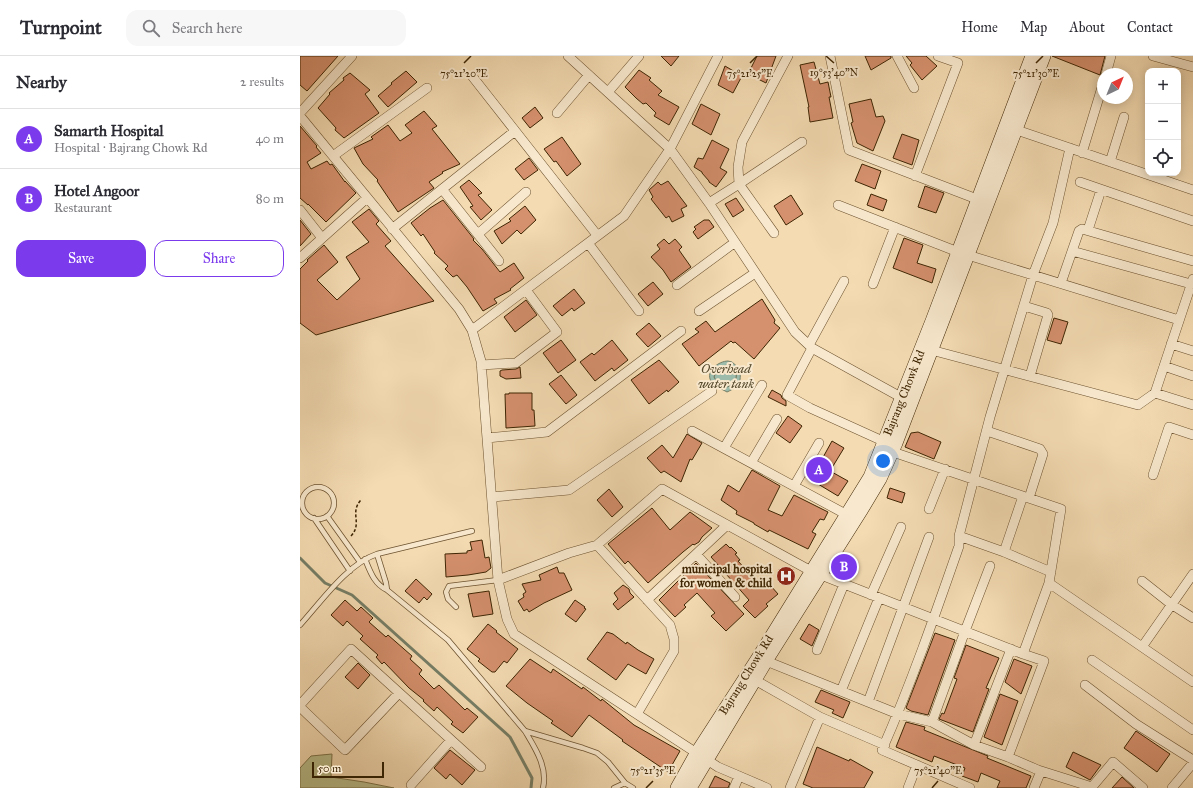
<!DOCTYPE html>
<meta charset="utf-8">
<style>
body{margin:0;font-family:"IM FELL Great Primer",serif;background:#f7f7f7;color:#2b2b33}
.controls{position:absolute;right:12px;top:12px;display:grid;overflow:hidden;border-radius:8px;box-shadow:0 2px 10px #0003}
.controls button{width:36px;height:36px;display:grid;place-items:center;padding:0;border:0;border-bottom:1px solid #e1e1e2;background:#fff;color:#2b2b33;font:20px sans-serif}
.compass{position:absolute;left:797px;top:12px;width:36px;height:36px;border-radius:50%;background:#fff;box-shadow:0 2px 10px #0003;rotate:43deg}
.scale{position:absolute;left:12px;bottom:10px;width:72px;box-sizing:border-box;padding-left:4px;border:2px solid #3e2503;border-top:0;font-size:11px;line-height:14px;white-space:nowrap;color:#3e2503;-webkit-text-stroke:3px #f8e8cd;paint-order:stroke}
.you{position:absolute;left:583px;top:405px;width:14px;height:14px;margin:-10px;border:3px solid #fff;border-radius:50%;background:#1a73e8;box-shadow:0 0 0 6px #1a73e833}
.badge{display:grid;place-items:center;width:26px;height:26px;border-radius:50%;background:#7c3aed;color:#fff;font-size:13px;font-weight:700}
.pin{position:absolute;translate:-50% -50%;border:2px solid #fff;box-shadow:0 1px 4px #0006}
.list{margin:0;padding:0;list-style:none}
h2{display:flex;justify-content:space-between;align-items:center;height:52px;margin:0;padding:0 16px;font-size:17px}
h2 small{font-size:13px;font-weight:400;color:#7c7c81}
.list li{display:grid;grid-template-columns:26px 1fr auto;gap:12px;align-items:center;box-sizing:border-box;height:60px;padding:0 16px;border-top:1px solid #e1e1e2}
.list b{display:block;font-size:15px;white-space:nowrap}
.list p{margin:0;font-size:13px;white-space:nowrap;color:#7c7c81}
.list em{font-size:13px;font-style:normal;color:#7c7c81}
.actions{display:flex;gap:8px;padding:12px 16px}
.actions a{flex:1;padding:9px 0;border:1px solid #7c3aed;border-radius:12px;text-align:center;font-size:14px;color:#7c3aed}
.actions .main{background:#7c3aed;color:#fff}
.icon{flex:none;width:22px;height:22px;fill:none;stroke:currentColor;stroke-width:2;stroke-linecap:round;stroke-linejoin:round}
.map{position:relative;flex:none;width:893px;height:732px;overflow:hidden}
header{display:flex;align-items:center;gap:24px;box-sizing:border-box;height:56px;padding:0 20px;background:#fff;border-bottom:1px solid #e1e1e2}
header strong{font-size:19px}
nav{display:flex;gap:22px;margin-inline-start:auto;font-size:14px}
.search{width:280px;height:36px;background:#f7f7f7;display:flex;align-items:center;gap:10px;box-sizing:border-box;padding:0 14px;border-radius:12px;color:#7c7c81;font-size:15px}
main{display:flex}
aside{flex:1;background:#fff}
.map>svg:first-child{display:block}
</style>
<header>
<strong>Turnpoint</strong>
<div class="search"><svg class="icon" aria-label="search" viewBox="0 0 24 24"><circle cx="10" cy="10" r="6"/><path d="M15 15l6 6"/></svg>Search here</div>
<nav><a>Home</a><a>Map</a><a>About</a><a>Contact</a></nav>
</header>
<main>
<aside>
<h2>Nearby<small>2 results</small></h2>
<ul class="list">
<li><span class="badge">A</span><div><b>Samarth Hospital</b><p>Hospital · Bajrang Chowk Rd</p></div><em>40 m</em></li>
<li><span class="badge">B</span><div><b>Hotel Angoor</b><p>Restaurant</p></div><em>80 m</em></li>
</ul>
<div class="actions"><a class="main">Save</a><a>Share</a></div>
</aside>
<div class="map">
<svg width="893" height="732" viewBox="0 0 893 732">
<rect width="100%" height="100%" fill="#f4dbb2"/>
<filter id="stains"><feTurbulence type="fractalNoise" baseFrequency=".005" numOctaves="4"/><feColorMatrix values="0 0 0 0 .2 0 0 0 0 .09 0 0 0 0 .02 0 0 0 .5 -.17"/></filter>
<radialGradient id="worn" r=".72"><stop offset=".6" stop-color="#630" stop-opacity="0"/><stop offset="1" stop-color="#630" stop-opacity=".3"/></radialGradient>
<path fill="#bac08d" stroke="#7c7248" d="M32,698L31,721L64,726L94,732H0V712L11,700Z"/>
<path fill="#9cbbaa" stroke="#767f67" d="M428,305L432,306L440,313C441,327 440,330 427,336C422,333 415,331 411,325C405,315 419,305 428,305Z"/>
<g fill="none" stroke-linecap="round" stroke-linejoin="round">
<path stroke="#6d7056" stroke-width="1" d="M428,309L436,314C437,323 436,328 427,331L417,326L414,321L418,312Z"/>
<path stroke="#767f67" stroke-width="3" d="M0,502L25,527L52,539L210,681L232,722L231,732"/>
</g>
<path fill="#d5906d" stroke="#3e2503" d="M0,0H38L7,35L0,29Z
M361,0H379L371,10Z
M457,0H476L466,27L448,18Z
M565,0H591V2L571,14Z
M606,0H626L637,10L622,24L610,9L612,7Z
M752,0H805L800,19Z
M514,6L520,28L528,26L531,41H529L533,62L510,66L508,51H509L500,9Z
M425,10L442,20L433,37L418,29Z
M339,14L351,22L349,24L362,35L358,39L379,51L369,69L354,60L356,57L346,47L343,48L336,42L325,31Z
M106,15L117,26L88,51L78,40L92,28L91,27Z
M50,17L70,34L65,38L79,57L44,82L35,74L36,72L18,52L30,38L29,37L44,24L43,22Z
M571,43L576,61L583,60L585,65L573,95L557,87L551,67L553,66L549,48Z
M401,48L420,58L411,79L392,68Z
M235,51L243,62L230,72L222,62Z
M124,55L137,70L132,73L160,108L142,116L143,117L129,126L134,132L98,156L77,125L78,124L63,108L54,92L73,83L71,81L88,69L100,85L112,77L105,69Z
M0,70L17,90L16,91L21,97L7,106L11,113L27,105L30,109L32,108L45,126V125L56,137L26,166L8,148V149L0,142Z
M602,78L619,84L612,109L593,102Z
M262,81L281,108L267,120L256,105L254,106L244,93Z
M412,84L429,93L420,112L427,116L416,131L409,126V125L402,117V116L394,111L398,102L403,103Z
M229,102L238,114L224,124L215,113Z
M562,108L581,115L575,133L555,125Z
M169,124L182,137L178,139L192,154L181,164L170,151L173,150L160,131Z
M368,125L387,150L381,153L384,160L372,166L369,160L366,162L351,143L353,141L349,134L358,126L361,129Z
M625,130L644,137L636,157L618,151Z
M571,138L587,144L583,155L567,149Z
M491,139L503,158L486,169L474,150Z
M436,142L444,154L433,161L425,148Z
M143,144L174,183L173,184L182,193L200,216L214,207L224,222L210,233L211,234L194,243L197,247L183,255L167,231L157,219L153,221L145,213L148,210L134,197L135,196L123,178L121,180L111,167L130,152Z
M225,150L236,164L221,178L217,174L202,188L194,175L211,165L209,163Z
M69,153L79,165L76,168L91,185L85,190L134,245L16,279L0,267V213L8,205L7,204L24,189L38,206L17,224L37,244L60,223L46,201L69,186L52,166Z
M0,164L11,178L0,190Z
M404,164H409L414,171L398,183L393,176L396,173L394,171Z
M604,182L623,189L617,207L636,213L632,227L593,212Z
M364,183L369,188L375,183L382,191L379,194L391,211L371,226L363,214L351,201L360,193L357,189Z
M353,226L363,238L348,250L338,238Z
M274,233L285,247L274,255L272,252L262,260L253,250Z
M462,243L475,264L474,267L480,272L454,303L435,286L433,287L431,285L399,310L382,288L399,276L395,273L406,265L415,276Z
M226,244L237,259L215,276L204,261Z
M754,262L768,266L761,288L747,284Z
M349,267L361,280L348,291L336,278Z
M261,284L276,304L258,317L243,297Z
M312,284L328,304L314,315L312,312L295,325L280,306L292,297L294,299Z
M359,304L379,326L368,336L367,334L349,348L331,324Z
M220,311L221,322L206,323L200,320V315L202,314L216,313Z
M261,319L277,339L266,348L249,328Z
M472,334L481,339L482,342L486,345V350L468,341Z
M209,337H232V354H234L235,370L206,372L205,338H209Z
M488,360L502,370L490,387L476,377Z
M618,376L641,386L634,403L605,391L611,377Z
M387,378L402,387L392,404L390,403L381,426L364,415L361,417L347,402L362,389L373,402Z
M532,385L544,392L530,415L548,425L538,440L508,422L519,404L521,405Z
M452,414L480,430L468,454L482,460L494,439L528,456L524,464L520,463L512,476L516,478L508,493L469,474L468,476L454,468V467L436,458L437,455L421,444L428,429L439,436Z
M590,432L605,437L602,447L587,442Z
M309,433L323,451L312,461L297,444Z
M352,452L370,474L390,456L412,472L402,481L399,486L394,489L393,488L383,496L348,527L328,505L325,508L308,488Z
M182,484L185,502L189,501L191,512L186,516L168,519L146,521L145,498L167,497V495L172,494L170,486Z
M426,488L430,492L431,491L437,497L435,498L440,504L438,505L458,527L463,521L478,538L466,548L468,550L455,562L443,550L449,544L411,501Z
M396,507L444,558L426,575L411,560L415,557L397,537L384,549L386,551L375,561L359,544Z
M257,511L259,517H264L272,534L244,547L229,556L227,553L224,555L218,545L224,541L223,538L226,536L222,528L241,524L239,519Z
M116,523L132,538L127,544L124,541L119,547L105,535Z
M323,529L329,533L330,537L334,541L318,554L313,548L318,543L314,537Z
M189,535L193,558L173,561L168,538Z
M45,544L57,555L61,551L73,562L69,566L86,581L88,579L112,600L110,603L122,614L119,618L134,633L139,629L165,654L167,652L178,661L163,677L151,668L153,666L137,651L134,655L123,645L124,644L109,632L84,606L82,608L76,601L78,599L60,583L63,580L47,565L43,570L31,559Z
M275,544L285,551L284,552L286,553L276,566L265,558Z
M188,568L197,575L196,576L218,593L207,607L204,605L195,616H192L178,605L180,603L167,593Z
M509,568L519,574L512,590L500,583Z
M307,576L313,578L326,588L327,586L338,594L354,603L346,618L328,608L316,624L287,603Z
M635,577L655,584L628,659L611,655L606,652Z
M666,589L699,602L686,632L689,633L673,676L639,663L642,657L644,658L657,623L654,622Z
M230,603L251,617L253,613L282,633L283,631L301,645L302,643L334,669L380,695L368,716L322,685L323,684L289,659L272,681L251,667L253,665L227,647L206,630Z
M714,603L732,610L721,638L705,626Z
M58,607L70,619L58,633L45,621Z
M521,634L550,646L543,662L532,657L534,654L515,646Z
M700,638L718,645L702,689L684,681Z
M606,666L625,671L624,674L688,700L687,702L731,720L726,732H697L700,725L681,717L678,726L662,720L665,712L634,700L632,706L596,691Z
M836,675L870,698L857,716L824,692Z
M517,691L549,705L550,703L573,716L564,732H513L503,728Z
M150,694L175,714L162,729L150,718L146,723L134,712Z
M773,696L801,709L790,724L766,711Z
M415,720L430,727L428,732H409Z
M822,721L834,732H812Z"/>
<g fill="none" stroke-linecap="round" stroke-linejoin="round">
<g stroke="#6c522f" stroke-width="6">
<path id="lane" d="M2 447a16 16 0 1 1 32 0a16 16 0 1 1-32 0Z
M27,460L60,506
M14,462L50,515
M77,498L86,527L87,534L148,584L225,675L283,692L297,697L308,706L325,727L333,732
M65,503C70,515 74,528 87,534
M156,551L148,543L146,536L149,530L198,524
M0,569C21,546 47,508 77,498L172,475
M225,675C235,692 248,711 243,732
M314,732L325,727"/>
</g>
<g stroke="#6c522f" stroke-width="10">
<path id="street" d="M268,0L370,93L409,147L495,276L512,292L606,344
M530,0L549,94L682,145
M597,0L614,32
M853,0L893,11
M806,18L811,0
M172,20L297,179
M308,36L339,0
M0,57L52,0
M257,57L289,19
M0,60L159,253L172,274L181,305L198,524L207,563L214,578L418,711L467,732
M711,72L893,134
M782,97L803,28
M33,100L127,32
M810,106L824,61
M615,120L658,7L638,0
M780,126L893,165
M142,133L199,205
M409,147L439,128L438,111L442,86L488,0
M538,149L658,196L879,264
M0,154L22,182
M92,173L215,75
M788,174L801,134
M474,177L439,128L502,86
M178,178L226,136
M288,187L339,255
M772,195L891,228
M0,202L67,142
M761,227L779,175L782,173L893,205
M573,228L595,171
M377,229L434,187
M724,250L747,257L748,259L730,320
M399,255L455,217
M172,274L324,160L370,93L418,0
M871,288L893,295
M509,289L544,225
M512,292L487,339L510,352L585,386
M631,294L838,349L855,337L893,223
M181,309L216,307L257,276L226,234
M864,310L893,320
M855,337L893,349
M392,375L551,461
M687,375L740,393L743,398L729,442
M187,382L247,376L381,275
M424,392L462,329
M587,394L761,453L749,527L893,626
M451,407L477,363
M853,419L869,371L893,379
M494,430L519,387
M192,441L269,434L412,335
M629,453L645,413
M659,480L704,496L751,516
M297,489L370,569L374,583V595L337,658
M704,496L723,440
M396,498L435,541
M198,524L269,497L297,489L362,433L511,515L723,598L744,605L708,701
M842,525L871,548L893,562
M571,539L601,471
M347,544L427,469
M842,591L893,518
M517,594L544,528
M723,598L749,527
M461,603L598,658L632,666L674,689L708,701L738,714L792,731L813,706L843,732
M792,604L893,674
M455,624L520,661L585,689
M785,629L836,668L893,704
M541,635L579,542
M568,646L629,481
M0,649L51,593L181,711
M0,651L45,694L99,637
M632,666L665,575L690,510
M674,689L711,593
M111,729L151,684
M434,732L439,720
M490,732L520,661
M608,732L617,709
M670,732L582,694C611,628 635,559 659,490V480L690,361L733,219L753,167L770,92
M734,732L741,715
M872,732L893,707"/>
</g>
<g stroke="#3e2503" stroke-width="14">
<path id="secondary" d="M377,732L396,698L458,602L570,421L632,265L732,0
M390,732L471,597L562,453L580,423L596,387L744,0"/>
</g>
<path stroke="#3e2503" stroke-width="1.5" stroke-dasharray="3 2" stroke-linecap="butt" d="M51,480C63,467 49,457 61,444"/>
<use href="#lane" stroke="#f8e8cd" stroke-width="4.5"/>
<use href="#street" stroke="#f8e8cd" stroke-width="9"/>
<use href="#secondary" stroke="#f8e8cd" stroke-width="13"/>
</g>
<path fill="none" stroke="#3e2503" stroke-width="1.5" d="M526,0L534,7M164,7L171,0M450,7L457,0M736,7L743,0M346,732L353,725M632,732L638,725"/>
<defs>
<g id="hospital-disc" transform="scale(1)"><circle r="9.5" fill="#8f2418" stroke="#f8e8cd"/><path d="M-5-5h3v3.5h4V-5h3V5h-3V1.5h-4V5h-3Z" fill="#fff"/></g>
</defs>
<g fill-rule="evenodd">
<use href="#hospital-disc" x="486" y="520"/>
</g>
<g text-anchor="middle" stroke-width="4" stroke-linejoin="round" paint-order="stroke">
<g font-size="12" fill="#3e2503" stroke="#f8e8cd">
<text transform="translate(604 337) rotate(-68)" y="4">Bajrang Chowk Rd</text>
<text transform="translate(446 619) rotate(-58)" y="4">Bajrang Chowk Rd</text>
</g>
<g font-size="12" font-weight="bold" fill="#3e2503" stroke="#f8e8cd" text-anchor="end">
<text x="472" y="517">municipal hospital<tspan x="472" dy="14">for women &amp; child</tspan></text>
</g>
<g font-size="13" font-style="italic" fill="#564a2d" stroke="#f8e8cd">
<text x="426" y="317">Overhead<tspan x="426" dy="15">water tank</tspan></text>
</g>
</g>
<g font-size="10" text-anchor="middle" fill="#3e2503" stroke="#f8e8cd" stroke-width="4" stroke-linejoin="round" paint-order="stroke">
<text x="534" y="20">19°53'40"N</text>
<text x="164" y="21">75°21'20"E</text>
<text x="736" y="21">75°21'30"E</text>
<text x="450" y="21">75°21'25"E</text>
<text x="353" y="718">75°21'35"E</text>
<text x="638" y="718">75°21'40"E</text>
</g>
<rect width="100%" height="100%" filter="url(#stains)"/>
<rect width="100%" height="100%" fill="url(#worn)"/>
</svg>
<div class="controls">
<button>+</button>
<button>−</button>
<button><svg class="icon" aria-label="locate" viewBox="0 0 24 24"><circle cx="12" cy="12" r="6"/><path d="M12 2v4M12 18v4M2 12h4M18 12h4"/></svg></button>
</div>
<svg class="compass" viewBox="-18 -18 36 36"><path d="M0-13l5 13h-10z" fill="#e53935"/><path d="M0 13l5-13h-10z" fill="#7c7c81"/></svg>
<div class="scale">50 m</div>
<div class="you"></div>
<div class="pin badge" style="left:519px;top:414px">A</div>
<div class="pin badge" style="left:544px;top:511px">B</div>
</div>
</main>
